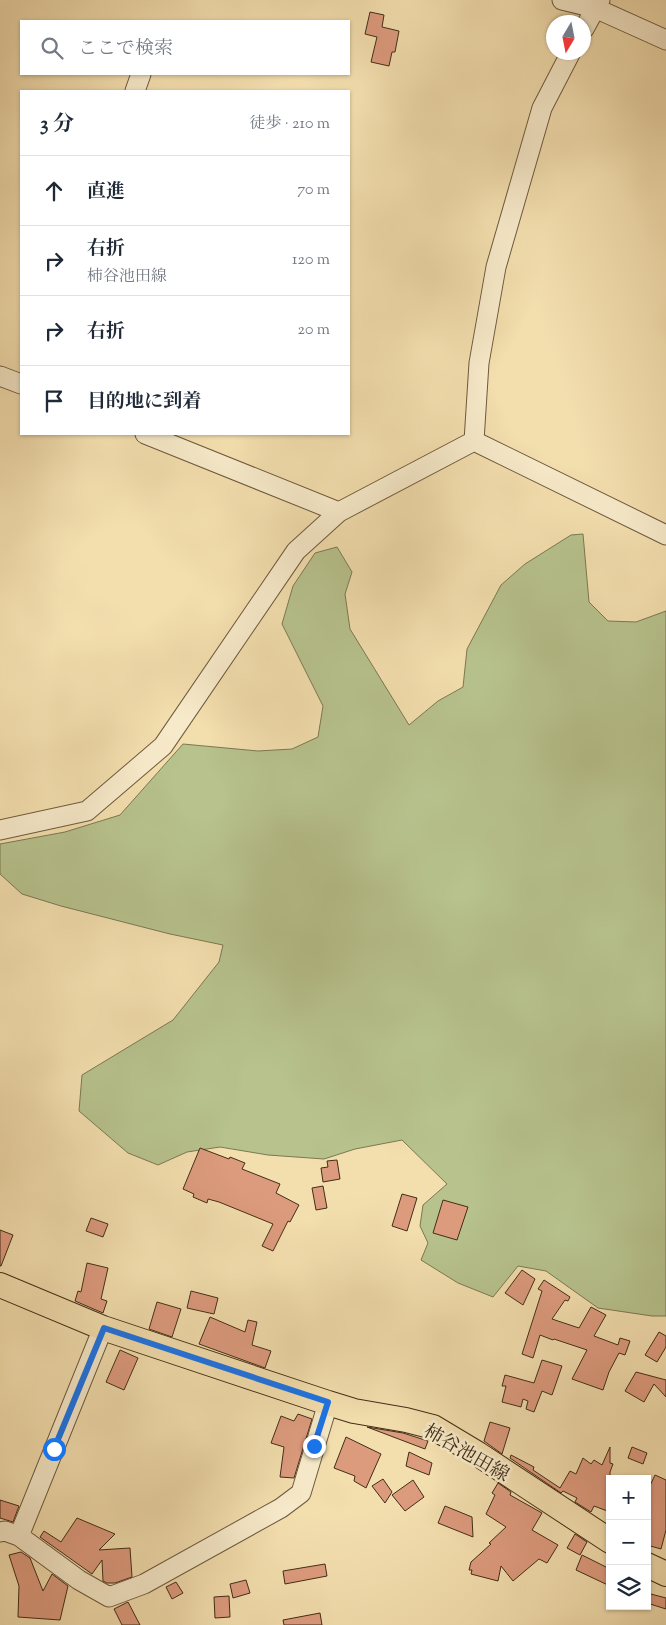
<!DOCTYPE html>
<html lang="ja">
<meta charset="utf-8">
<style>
body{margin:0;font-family:"Sorts Mill Goudy","Noto Serif JP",serif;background:#f2f2f3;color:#1f2937}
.controls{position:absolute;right:15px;bottom:15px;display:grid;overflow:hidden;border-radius:0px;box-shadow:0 1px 4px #0004}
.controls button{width:45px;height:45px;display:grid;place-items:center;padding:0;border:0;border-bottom:1px solid #e0e1e3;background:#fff;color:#1f2937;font:25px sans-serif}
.compass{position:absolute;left:546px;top:15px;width:45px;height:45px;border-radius:50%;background:#fff;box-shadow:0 1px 4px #0004;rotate:190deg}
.stop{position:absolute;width:15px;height:15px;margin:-11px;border:4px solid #1a73e8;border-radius:50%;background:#fff}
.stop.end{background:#1a73e8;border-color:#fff;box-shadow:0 1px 5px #0008}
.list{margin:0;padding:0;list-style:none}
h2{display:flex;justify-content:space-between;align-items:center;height:65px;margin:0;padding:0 20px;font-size:21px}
h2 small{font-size:16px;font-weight:400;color:#747a83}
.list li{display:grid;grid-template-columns:32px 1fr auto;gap:15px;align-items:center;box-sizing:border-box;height:70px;padding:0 20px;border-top:1px solid #e0e1e3}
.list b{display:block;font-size:19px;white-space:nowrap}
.list p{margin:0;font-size:16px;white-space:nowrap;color:#747a83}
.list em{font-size:16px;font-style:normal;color:#747a83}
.icon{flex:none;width:28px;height:28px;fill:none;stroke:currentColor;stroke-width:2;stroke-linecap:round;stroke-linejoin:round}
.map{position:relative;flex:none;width:666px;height:1625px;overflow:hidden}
.search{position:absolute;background:#fff;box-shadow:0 1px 4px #0004;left:20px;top:20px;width:330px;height:55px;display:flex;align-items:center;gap:12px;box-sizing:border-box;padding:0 18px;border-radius:0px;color:#747a83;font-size:19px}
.panel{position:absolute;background:#fff;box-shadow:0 1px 4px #0004;left:20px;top:90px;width:330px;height:345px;border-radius:0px}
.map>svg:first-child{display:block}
</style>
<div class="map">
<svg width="666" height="1625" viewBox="0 0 666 1625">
<rect width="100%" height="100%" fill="#f3deae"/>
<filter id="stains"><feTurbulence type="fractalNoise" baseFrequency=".004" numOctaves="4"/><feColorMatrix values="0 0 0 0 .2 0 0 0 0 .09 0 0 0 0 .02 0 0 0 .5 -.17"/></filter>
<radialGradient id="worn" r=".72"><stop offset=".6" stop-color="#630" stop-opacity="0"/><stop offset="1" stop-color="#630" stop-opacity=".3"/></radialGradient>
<path fill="#b7c28d" stroke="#7c7852" d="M583,534L589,602L608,621L636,622L666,611V1316H652L598,1308L546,1271L518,1266L493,1297L458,1283L421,1260L428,1243L420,1226L423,1205L447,1184L402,1140L355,1149L324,1159L268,1155L220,1147L187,1152L158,1165L128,1153L79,1111L82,1075L173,1020L219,962L223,945L170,934L61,906L22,894L0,874V844L65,832L120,815L183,744L258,751L292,749L318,737L323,706L282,624L293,586L315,553L337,547L352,572L345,594L350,629L409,725L438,701L463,687L467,649L501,585L525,564L571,535Z"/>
<path fill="#dd9b7e" stroke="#422e17" d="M370,12L384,15L382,27L399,31L395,52H392L389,66L371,62L377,37L365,34Z
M200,1148L229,1159L230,1157L245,1163L242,1169L280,1184L276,1193L299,1205L290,1222L288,1221L273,1251L262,1246L273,1224L219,1202L208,1199L207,1203L193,1197L194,1194L183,1189Z
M337,1160L340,1179L323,1182L321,1168L328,1167L327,1161Z
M323,1186L327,1208L316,1210L312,1188Z
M402,1194L417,1198L407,1231L392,1226Z
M443,1200L468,1207L457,1240L433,1233Z
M91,1218L108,1224L103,1237L86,1231Z
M0,1230L13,1235L1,1266H0Z
M87,1263L108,1268L101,1299L107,1301L103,1313L75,1301L78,1291L81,1292Z
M522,1270L535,1279L523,1305L505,1293Z
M544,1280L570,1297L568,1301L565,1300L552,1319L579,1328L591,1307L606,1315L594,1336L618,1345L620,1338L630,1341L625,1355L619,1353L609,1372L603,1390L572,1379L587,1350L554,1339L553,1340L540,1335L533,1358L522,1354L542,1291L538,1289Z
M191,1291L218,1298L214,1314L187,1308Z
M157,1302L181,1309L172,1337L149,1329Z
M210,1317L245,1332L248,1320L257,1322L252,1345L271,1351L265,1368L199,1344Z
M659,1332L666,1336V1347L657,1362L645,1355Z
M120,1350L138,1358L124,1390L106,1382Z
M542,1360L562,1366L552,1395L542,1391L534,1412L526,1409L528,1401L523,1399L521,1407L502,1402L506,1386H502L505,1375L534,1383Z
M636,1372L666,1380V1397L654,1384L644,1402L625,1391Z
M298,1414L312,1419L294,1478L280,1477L284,1447L271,1443L281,1416L294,1421Z
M490,1422L510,1428L502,1454L484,1441Z
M367,1427L403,1433L428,1441L425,1449Z
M346,1437L381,1454L366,1488L354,1481L355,1476L334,1468Z
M610,1447V1463L613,1464L610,1472V1512L594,1506L591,1512L575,1502L577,1498L563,1491L561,1493L510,1458L511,1455L534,1467L533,1470L560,1488L570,1471L576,1474L583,1458L591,1464L594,1460L602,1465Z
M632,1447L647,1453L643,1464L628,1458Z
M409,1452L432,1463L429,1475L406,1466Z
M655,1475L666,1480V1530L661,1549L647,1545V1492Z
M383,1479L392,1492L385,1503L372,1486Z
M413,1480L424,1497L405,1511L392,1495Z
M498,1483L511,1492L510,1495L542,1513L532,1530L558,1545L547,1563L539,1559L513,1581L501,1566L498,1581L471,1574L472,1570H469L471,1562L491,1544L489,1543L506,1527L486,1514L495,1495L492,1493Z
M0,1500L19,1506L13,1522L0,1518Z
M445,1506L472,1517L473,1537L438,1523Z
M77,1518L115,1534L99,1550L130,1548L132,1577L115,1583H107L103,1581L102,1560L92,1574L40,1537L44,1531L61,1542Z
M575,1534L587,1542L580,1555L567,1548Z
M21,1552L30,1558L43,1591L52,1574L68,1586L60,1620L18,1617L19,1586L9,1555Z
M582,1555L610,1569V1586L576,1570Z
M325,1564L327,1576L285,1584L283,1571Z
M246,1580L250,1593L233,1598L230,1584Z
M176,1582L183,1593L172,1599L166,1587Z
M647,1593L666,1598V1609L647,1603Z
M229,1596L230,1617L215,1618L214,1597Z
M128,1602L140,1625H122L114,1609Z
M320,1613L322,1625H284L283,1620Z"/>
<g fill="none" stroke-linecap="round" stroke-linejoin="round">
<g stroke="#6e5a3d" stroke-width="21">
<path id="minor" d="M562,0L595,8L666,40
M584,29L600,0
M135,91L141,74
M0,376L21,384
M145,434L339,512
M474,441L479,363L496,267L542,108L571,52
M474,441L666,535
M0,830L87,811L163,746L296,551L339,512L474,441
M0,1532L5,1531L19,1536L79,1580L109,1597L144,1584L281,1508L301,1493L328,1403
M19,1536L103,1328"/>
</g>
<g stroke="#422e17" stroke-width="26">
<path id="major" d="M0,1285L103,1328L328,1403L354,1411L406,1420L433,1427L478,1454L610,1541
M647,1565L666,1574"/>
</g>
<use href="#minor" stroke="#f7eaca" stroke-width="19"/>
<use href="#major" stroke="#f3deae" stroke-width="24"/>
</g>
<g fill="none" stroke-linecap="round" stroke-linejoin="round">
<path stroke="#1a73e8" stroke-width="6" d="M54,1449L104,1328L328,1402L314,1446"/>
</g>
<g text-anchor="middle" stroke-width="5" stroke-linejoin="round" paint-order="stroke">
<g font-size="19" fill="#422e17" stroke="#f7eaca">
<text transform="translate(467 1452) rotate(30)" y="7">柿谷池田線</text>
</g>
</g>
<rect width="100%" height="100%" filter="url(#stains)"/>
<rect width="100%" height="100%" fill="url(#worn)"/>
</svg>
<div class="controls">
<button>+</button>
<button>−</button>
<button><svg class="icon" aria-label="layers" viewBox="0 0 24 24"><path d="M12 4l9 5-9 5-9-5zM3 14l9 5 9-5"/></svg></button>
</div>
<svg class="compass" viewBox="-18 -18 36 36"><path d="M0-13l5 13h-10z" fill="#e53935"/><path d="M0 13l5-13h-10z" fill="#747a83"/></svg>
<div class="stop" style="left:54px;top:1449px"></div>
<div class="stop end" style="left:314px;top:1446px"></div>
<div class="search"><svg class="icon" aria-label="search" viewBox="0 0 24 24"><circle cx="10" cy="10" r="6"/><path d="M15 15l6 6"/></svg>ここで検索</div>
<section class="panel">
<h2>3 分<small>徒歩 · 210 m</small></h2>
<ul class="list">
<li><svg class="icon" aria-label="ahead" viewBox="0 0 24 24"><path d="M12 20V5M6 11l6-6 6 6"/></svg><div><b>直進</b></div><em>70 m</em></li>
<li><svg class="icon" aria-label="right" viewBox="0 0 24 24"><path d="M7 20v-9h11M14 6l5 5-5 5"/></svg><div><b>右折</b><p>柿谷池田線</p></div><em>120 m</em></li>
<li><svg class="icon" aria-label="right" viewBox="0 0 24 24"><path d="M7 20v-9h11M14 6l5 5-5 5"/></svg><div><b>右折</b></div><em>20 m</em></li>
<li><svg class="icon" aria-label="arrive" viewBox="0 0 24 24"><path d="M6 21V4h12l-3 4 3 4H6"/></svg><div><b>目的地に到着</b></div></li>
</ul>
</section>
</div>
